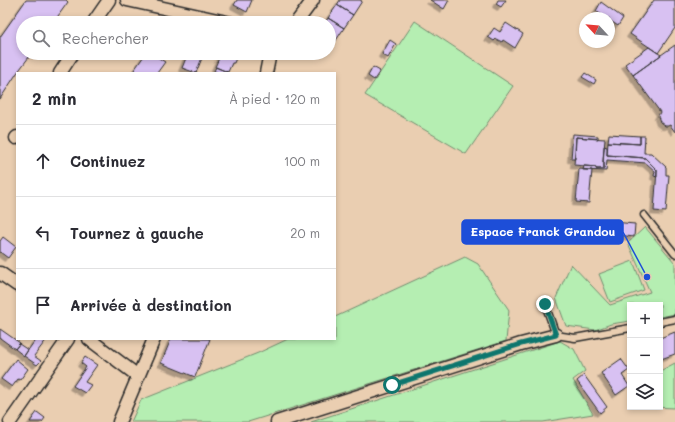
<!DOCTYPE html>
<html lang="fr">
<meta charset="utf-8">
<style>
body{margin:0;font-family:Mali,sans-serif;background:#f2f2f3;color:#2b2b33}
.controls{position:absolute;right:12px;bottom:12px;display:grid;overflow:hidden;border-radius:0px;box-shadow:0 2px 6px #0003}
.controls button{width:36px;height:36px;display:grid;place-items:center;padding:0;border:0;border-bottom:1px solid #e1e1e2;background:#fff;color:#2b2b33;font:20px sans-serif}
.compass{position:absolute;left:579px;top:12px;width:36px;height:36px;border-radius:50%;background:#fff;box-shadow:0 2px 6px #0003;rotate:296deg}
.stop{position:absolute;width:12px;height:12px;margin:-9px;border:3px solid #0f766e;border-radius:50%;background:#fff}
.stop.end{background:#0f766e;border-color:#fff;box-shadow:0 1px 4px #0008}
.list{margin:0;padding:0;list-style:none}
h2{display:flex;justify-content:space-between;align-items:center;height:52px;margin:0;padding:0 16px;font-size:17px}
h2 small{font-size:13px;font-weight:400;color:#7c7c81}
.list li{display:grid;grid-template-columns:26px 1fr auto;gap:12px;align-items:center;box-sizing:border-box;height:72px;padding:0 16px;border-top:1px solid #e1e1e2}
.list b{display:block;font-size:15px;white-space:nowrap}
.list em{font-size:13px;font-style:normal;color:#7c7c81}
.icon{flex:none;width:22px;height:22px;fill:none;stroke:currentColor;stroke-width:2;stroke-linecap:round;stroke-linejoin:round}
.map{position:relative;flex:none;width:675px;height:422px;overflow:hidden}
.search{position:absolute;background:#fff;box-shadow:0 2px 6px #0003;left:16px;top:16px;width:320px;height:44px;display:flex;align-items:center;gap:10px;box-sizing:border-box;padding:0 14px;border-radius:22px;color:#7c7c81;font-size:15px}
.panel{position:absolute;background:#fff;box-shadow:0 2px 6px #0003;left:16px;top:72px;width:320px;height:268px;border-radius:0px}
.map>svg:first-child{display:block}
</style>
<div class="map">
<svg width="675" height="422" viewBox="0 0 675 422">
<defs>
<filter id="shadow"><feDropShadow dx="-3.5" dy="3.5" stdDeviation="0" flood-color="#0004"/></filter>
</defs>
<rect width="100%" height="100%" fill="#eaceb1"/>
<filter id="ink" filterUnits="userSpaceOnUse"><feTurbulence type="fractalNoise" baseFrequency=".025" numOctaves="2"/><feDisplacementMap in="SourceGraphic" scale="8" xChannelSelector="R" yChannelSelector="G"/><feConvolveMatrix kernelMatrix="1 2 1 2 8 2 1 2 1" color-interpolation-filters="sRGB"/></filter>
<g filter="url(#ink)">
<path fill="#b5eeb2" stroke="#708c6e" d="M415,21L513,86L466,154L365,95Z
M645,227L675,263V314L660,317V305H630V321L611,324L595,330L566,326L556,298L571,264L610,305L650,292L628,243Z
M465,257L478,264L509,310L506,341L248,422H131L141,400L258,353L288,339H335V317Z
M633,261L644,290L610,302L599,274Z
M560,341L574,349L585,371L573,380L593,414L543,422H311Z
M675,363V408L650,407H660V371Z"/>
<path fill="#d8c1f2" stroke="#2b2b2b" filter="url(#shadow)" d="M26,0H66L68,2L53,23H23V53H32L17,73L0,99V37Z
M237,0H252L247,12L234,5Z
M340,0H360L362,1L353,15L337,5Z
M430,0H449L444,9Z
M498,0H506L501,7L496,4Z
M654,0H675V28L658,53L630,34Z
M601,2L623,18L618,26L609,20V18H606L596,11Z
M337,5L353,15L344,28L328,18Z
M328,18L344,28L335,42L329,38V23H325Z
M506,23L523,34L515,48L503,40L502,42L496,39L494,41L488,37L494,28L500,32Z
M390,40L396,44L388,58L382,54Z
M675,45V132L670,125L668,126H665L660,122L658,116L660,112L633,75Z
M649,47L661,55L633,75L625,64Z
M146,53H151L165,62L157,73H132Z
M188,53H204L196,73L182,68Z
M213,53H238L234,63H232L228,72L215,67L220,56Z
M216,67L227,72V73H220L214,71Z
M373,67L380,71L374,80L368,76Z
M585,73L596,80L594,84L582,77Z
M573,134L598,136V139L576,137L575,159H571Z
M609,134L640,136V144L608,142Z
M640,136H645L644,153H651L666,167V175H669L666,212L654,211L657,170L645,158L607,155L608,142L640,144Z
M576,137L605,139L603,162H604V169H596V167L574,165Z
M604,146L607,147V155L645,158L657,170V177L654,176L655,171L646,163L607,160L606,171L583,170L584,166L596,167V169H604V162H603Z
M579,169L592,170L589,203L576,202Z
M602,221L635,224L634,237L601,233Z
M3,237L16,247L8,258L0,252V241Z
M0,329L20,343L15,349L0,338Z
M675,332V354L661,359L660,338Z
M36,339H47L34,356L41,361L37,365L24,356Z
M171,339H210L195,377L161,363Z
M19,344L28,350L24,356L15,349Z
M85,357L97,365L85,382L91,385L85,393L73,386L86,367L81,363Z
M16,359L28,369L20,380L18,379L12,387L1,379Z
M621,359L629,370L622,375L629,386L616,395L601,373Z
M584,375L607,407L600,413L577,381Z
M37,412L45,418L42,422H30Z"/>
<g fill="none" stroke-linecap="round" stroke-linejoin="round">
<g stroke="#2b2b2b" stroke-width="9">
<path id="service" d="M644,215L675,254
M545,304L556,335L575,338L630,328
M660,322L675,319"/>
</g>
<g stroke="#2b2b2b" stroke-width="15">
<path id="minor" d="M127,0L231,23
M93,23L109,0
M296,23L313,0
M60,73L73,53
M266,73L270,53
M16,138L17,137
M0,273L17,285
M89,339L138,376
M10,422L68,339
M119,422L154,339
M277,422L521,344L556,335"/>
</g>
<use href="#service" stroke="#eaceb1" stroke-width="6"/>
<use href="#minor" stroke="#eaceb1" stroke-width="12"/>
</g>
</g>
<g fill="none" stroke-linecap="round" stroke-linejoin="round" filter="url(#ink)">
<path stroke="#0f766e" stroke-width="5" d="M392,385L521,344L556,335L545,304"/>
</g>
<path fill="none" stroke="#1d4ed8" stroke-width="1.5" d="M647 277L623 232"/>
<circle fill="#1d4ed8" stroke="#eaceb1" stroke-width="1.5" cx="647" cy="277" r="4"/>
<rect fill="#1d4ed8" stroke="#1d4ed8" stroke-width="1.5" x="462" y="220" width="161" height="24" rx="4"/>
<g font-size="12" text-anchor="middle" font-weight="bold" fill="#fff">
<text x="543" y="236">Espace Franck Grandou</text>
</g>
</svg>
<div class="controls">
<button>+</button>
<button>−</button>
<button><svg class="icon" aria-label="layers" viewBox="0 0 24 24"><path d="M12 4l9 5-9 5-9-5zM3 14l9 5 9-5"/></svg></button>
</div>
<svg class="compass" viewBox="-18 -18 36 36"><path d="M0-13l5 13h-10z" fill="#e53935"/><path d="M0 13l5-13h-10z" fill="#7c7c81"/></svg>
<div class="stop" style="left:392px;top:385px"></div>
<div class="stop end" style="left:545px;top:304px"></div>
<div class="search"><svg class="icon" aria-label="search" viewBox="0 0 24 24"><circle cx="10" cy="10" r="6"/><path d="M15 15l6 6"/></svg>Rechercher</div>
<section class="panel">
<h2>2 min<small>À pied · 120 m</small></h2>
<ul class="list">
<li><svg class="icon" aria-label="ahead" viewBox="0 0 24 24"><path d="M12 20V5M6 11l6-6 6 6"/></svg><div><b>Continuez</b></div><em>100 m</em></li>
<li><svg class="icon" aria-label="left" viewBox="0 0 24 24"><path d="M17 20v-9H6M10 6l-5 5 5 5"/></svg><div><b>Tournez à gauche</b></div><em>20 m</em></li>
<li><svg class="icon" aria-label="arrive" viewBox="0 0 24 24"><path d="M6 21V4h12l-3 4 3 4H6"/></svg><div><b>Arrivée à destination</b></div></li>
</ul>
</section>
</div>
